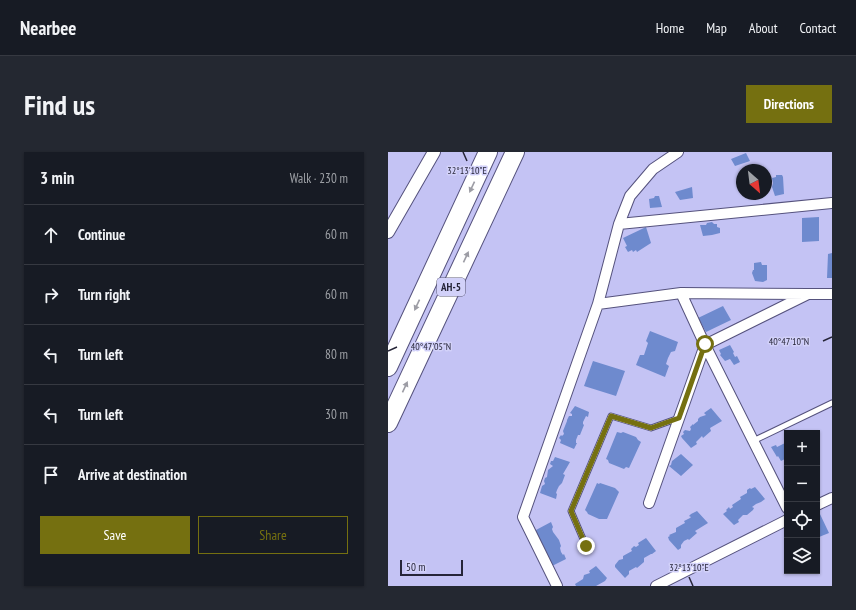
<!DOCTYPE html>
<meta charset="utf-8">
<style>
body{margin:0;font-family:"PT Sans Narrow",sans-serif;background:#242831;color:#f1f3f6}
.controls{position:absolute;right:12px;bottom:12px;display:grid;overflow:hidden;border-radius:0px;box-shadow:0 1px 3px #0004}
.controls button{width:36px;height:36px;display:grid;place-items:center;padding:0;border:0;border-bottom:1px solid #363941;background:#171b24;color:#f1f3f6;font:20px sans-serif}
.compass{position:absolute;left:348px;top:12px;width:36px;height:36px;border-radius:50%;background:#171b24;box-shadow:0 1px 3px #0004;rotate:152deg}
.scale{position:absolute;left:12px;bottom:10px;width:63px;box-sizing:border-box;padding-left:4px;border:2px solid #262538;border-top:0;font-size:11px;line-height:14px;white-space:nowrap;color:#262538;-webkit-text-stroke:3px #d2d1f9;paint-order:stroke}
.stop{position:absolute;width:12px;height:12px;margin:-9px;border:3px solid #757010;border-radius:50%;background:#fff}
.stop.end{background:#757010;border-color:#fff;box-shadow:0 1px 4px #0008}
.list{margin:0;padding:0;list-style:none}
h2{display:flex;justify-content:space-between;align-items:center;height:52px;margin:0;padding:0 16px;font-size:17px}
h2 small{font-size:13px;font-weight:400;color:#9ea1a6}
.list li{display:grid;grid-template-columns:26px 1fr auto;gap:12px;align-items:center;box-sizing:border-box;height:60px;padding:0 16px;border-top:1px solid #363941}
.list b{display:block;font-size:15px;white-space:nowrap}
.list em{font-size:13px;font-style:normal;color:#9ea1a6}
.actions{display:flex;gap:8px;padding:12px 16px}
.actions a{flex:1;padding:9px 0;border:1px solid #757010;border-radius:0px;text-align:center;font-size:14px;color:#757010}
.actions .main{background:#757010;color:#fff}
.icon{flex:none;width:22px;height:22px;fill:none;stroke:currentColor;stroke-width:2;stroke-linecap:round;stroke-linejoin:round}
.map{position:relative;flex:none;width:444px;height:434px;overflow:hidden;border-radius:0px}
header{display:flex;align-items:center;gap:24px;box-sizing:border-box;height:56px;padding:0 20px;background:#171b24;border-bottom:1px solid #363941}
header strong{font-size:19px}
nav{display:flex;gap:22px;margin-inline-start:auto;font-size:14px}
.intro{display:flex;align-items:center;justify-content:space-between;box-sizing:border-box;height:96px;padding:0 24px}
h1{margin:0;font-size:28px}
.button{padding:10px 18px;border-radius:0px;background:#757010;color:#fff;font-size:14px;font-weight:700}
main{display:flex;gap:24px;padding:0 24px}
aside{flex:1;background:#171b24;border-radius:0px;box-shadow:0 1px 3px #0004}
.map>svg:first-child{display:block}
</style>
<header>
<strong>Nearbee</strong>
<nav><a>Home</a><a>Map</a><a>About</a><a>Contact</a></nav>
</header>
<div class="intro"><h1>Find us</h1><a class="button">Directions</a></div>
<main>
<aside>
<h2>3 min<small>Walk · 230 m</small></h2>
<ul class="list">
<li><svg class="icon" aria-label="ahead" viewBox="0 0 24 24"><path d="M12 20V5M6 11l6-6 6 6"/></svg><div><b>Continue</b></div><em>60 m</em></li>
<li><svg class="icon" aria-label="right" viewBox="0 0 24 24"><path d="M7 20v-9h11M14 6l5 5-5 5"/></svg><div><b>Turn right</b></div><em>60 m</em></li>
<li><svg class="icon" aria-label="left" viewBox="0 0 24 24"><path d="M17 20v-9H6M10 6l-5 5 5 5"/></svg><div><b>Turn left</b></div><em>80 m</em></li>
<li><svg class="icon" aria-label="left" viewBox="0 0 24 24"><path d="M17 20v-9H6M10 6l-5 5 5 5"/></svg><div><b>Turn left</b></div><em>30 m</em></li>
<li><svg class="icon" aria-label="arrive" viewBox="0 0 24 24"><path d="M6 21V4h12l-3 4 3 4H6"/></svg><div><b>Arrive at destination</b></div></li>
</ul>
<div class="actions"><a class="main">Save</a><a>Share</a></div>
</aside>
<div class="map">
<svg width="444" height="434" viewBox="0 0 444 434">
<rect width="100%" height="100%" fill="#c4c3f4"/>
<path fill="#6e8ace" d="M358,1L362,9L347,14L343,7Z
M388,23H394L395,25L396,42L387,44L384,35L385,31L384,26L388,25Z
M304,35L305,46L292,48L287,40Z
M267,44H271L274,55L262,56L261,47L266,46Z
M431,65V89L414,90V66Z
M324,70L326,72H329V75L332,76V81L324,83L315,84L312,73H318L319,71Z
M258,75L263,91L249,100L248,98L245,100L244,98L240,100L237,95L239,94L235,86Z
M444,101V126H439L440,102Z
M373,110L374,113H379V128L375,130L367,129L364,121L365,118H366V111Z
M335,154L343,168L318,180L310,166Z
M262,179L290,190L287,199L283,200L280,206L278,212L281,214L277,225L248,213L252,203H256L260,191L258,189Z
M342,193L346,200L345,201L347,205L349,204L352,210L346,213L342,207L337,209L332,203L333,202L331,198Z
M205,209L237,219L228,244L196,234Z
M187,254L201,260L200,265L198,264L195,270V272L196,273L192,283H190L188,288V291H189L186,297L172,291L173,288L171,286L173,283L174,284L176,282L175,279L179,269V268L181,264H184V262L182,261Z
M323,256L334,269L322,276L323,279L315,286L314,284L308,290L309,292L303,296L294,286L293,284L296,282L295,280L297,278L302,279L303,277L302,275L305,272V273L310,269V267L312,265L318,263L316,261Z
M229,280L233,281L235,280L248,285L250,288L253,290L241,316L238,315L236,317L221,311L220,308L218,307Z
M399,290V306L393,309L390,304L389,305L383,295L388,293L389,295Z
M293,302L305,313L293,324L281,314L283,313L284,309Z
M167,305L182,310L175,322L177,323L174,331L171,334L169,338L168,341L169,342L168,347L152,341L154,334L157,332L156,329L157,326L159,325L160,318L165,314L162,312L163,309H165Z
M209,331L211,332L212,331L227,336L231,340L219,367H211L200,362L199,360L197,358Z
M367,335L377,347L373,350L368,352L364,355L366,356L365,358L359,363H355L350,368L351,370L346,373L335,362L339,359L338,358L341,355L342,357L345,355L344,353L353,347L352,345L359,341V338L362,336L363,337Z
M309,359L320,371L307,379L309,381L301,388L300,387L296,389L293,393V396L290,398L281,388L280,385L282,384L281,383L288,380V376L295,372L297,371L296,369L302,366L303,365L301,364L303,362Z
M429,360H431L441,381L431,385L429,382Z
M163,370L165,375L164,377L165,380L171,388L173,394L172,396L173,400L175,403L176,402L178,407L164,414L158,407L161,406L151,390L152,387L149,386L148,378Z
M258,386L268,399L264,402H263L256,406V410L249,416L248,415L241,419V422L237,426L227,415V413L231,408L235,407V404L244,399L243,397L246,394L248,395L251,393L250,391Z
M208,414L219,426L217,429L208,434H188L187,432L195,427L196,423L202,421L201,419Z"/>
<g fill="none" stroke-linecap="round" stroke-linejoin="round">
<g stroke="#55527d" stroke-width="7">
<path id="service" d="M365,289L444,251
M198,394L183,359L223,264L263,276L291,266"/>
</g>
<g stroke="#55527d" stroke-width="12">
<path id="minor" d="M231,72L444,51
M293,141L317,193L399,356
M210,152L231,72L242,44L265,17L290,0
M261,351L317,193L420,142H444
M429,353L444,346
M169,434L135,365L210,152L293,141L420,142
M268,434L399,368"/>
</g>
<g stroke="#55527d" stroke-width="14">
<path id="tertiary" d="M0,80L46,0"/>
</g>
<g stroke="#55527d" stroke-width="20">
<path id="motorway" d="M0,215L100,0
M0,271L127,0"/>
</g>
<use href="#service" stroke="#fff" stroke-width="5"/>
<use href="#minor" stroke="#fff" stroke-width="10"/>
<use href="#tertiary" stroke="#fff" stroke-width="12"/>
<use href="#motorway" stroke="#fff" stroke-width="18"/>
</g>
<defs><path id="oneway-solid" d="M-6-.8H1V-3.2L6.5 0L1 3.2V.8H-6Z"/></defs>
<g fill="#9d9da5">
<use href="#oneway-solid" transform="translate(84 35) rotate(115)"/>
<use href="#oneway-solid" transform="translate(78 105) rotate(-65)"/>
<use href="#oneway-solid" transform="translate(29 153) rotate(115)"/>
<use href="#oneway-solid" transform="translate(17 235) rotate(-65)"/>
</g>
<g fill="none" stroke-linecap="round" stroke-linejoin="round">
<path stroke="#757010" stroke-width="5" d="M198,394L183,359L223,264L263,276L291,266L317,192"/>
</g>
<path fill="none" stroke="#262538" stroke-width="1.5" d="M75,0L79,9M435,189L444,185M0,199L9,195M301,425L305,434"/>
<g text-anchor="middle" stroke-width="3" stroke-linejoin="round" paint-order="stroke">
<rect fill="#d2d1f9" stroke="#5a5972" stroke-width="1" x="49" y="126" width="28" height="18" rx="3"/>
<g font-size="11" font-weight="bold" fill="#262538">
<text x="63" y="139">AH-5</text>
</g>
</g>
<g font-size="10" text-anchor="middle" fill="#262538" stroke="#d2d1f9" stroke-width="3" stroke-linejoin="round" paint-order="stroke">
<text x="79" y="22">32°13'10"E</text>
<text x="401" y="193">40°47'10"N</text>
<text x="43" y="198">40°47'05"N</text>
<text x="301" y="419">32°13'10"E</text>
</g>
</svg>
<div class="controls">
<button>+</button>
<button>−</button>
<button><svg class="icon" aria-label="locate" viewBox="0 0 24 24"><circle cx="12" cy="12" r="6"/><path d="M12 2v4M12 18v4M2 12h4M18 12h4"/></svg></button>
<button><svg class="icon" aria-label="layers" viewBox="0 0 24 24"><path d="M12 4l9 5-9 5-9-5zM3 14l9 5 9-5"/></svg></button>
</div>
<svg class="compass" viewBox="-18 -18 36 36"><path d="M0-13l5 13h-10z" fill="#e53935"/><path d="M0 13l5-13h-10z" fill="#9ea1a6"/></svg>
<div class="scale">50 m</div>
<div class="stop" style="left:317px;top:192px"></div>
<div class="stop end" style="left:198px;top:394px"></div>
</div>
</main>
